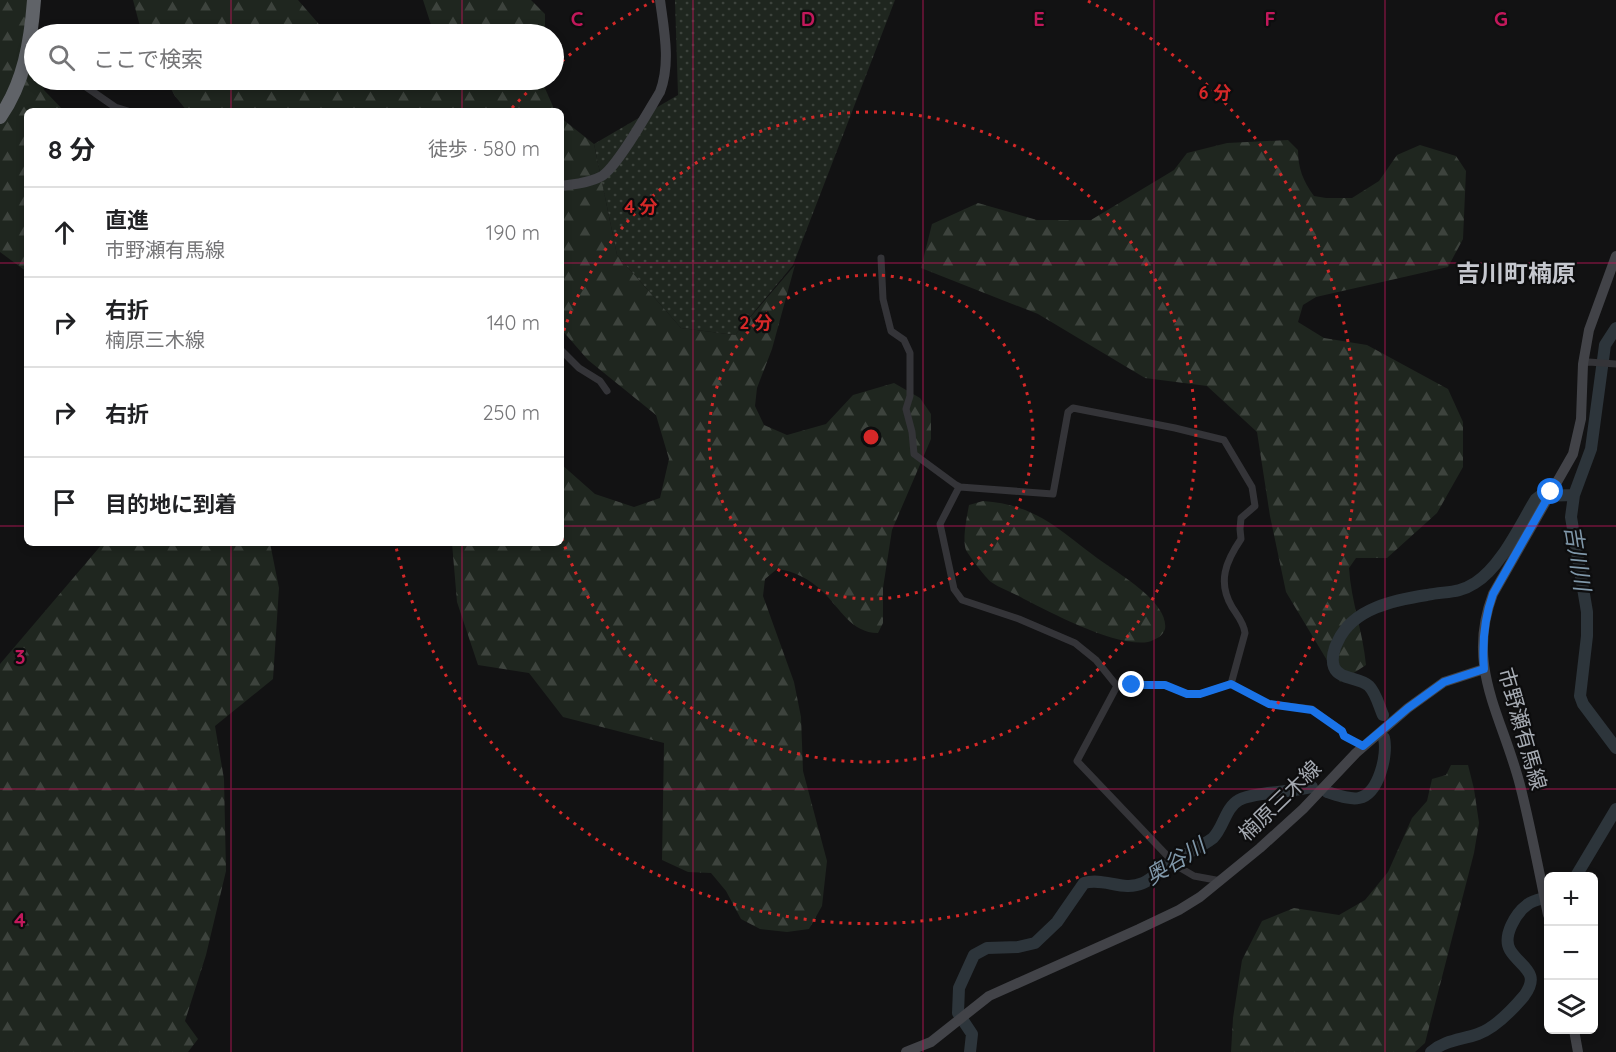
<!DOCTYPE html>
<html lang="ja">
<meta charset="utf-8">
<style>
body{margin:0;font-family:Quicksand,"Noto Sans JP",sans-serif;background:#f6f6f6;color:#202124}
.controls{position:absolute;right:18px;bottom:18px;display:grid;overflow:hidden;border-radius:9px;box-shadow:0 3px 9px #0003}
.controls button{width:54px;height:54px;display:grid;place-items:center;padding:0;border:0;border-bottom:2px solid #e0e0e0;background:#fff;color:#202124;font:30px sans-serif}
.stop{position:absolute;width:18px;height:18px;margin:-14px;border:4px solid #1a73e8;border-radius:50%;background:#fff}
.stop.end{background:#1a73e8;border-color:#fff;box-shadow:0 2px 6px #0008}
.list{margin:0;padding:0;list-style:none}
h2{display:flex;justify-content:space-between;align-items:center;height:78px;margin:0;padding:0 24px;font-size:26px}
h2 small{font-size:20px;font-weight:400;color:#757577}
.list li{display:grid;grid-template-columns:39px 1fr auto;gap:18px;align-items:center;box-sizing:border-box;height:90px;padding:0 24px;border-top:2px solid #e0e0e0}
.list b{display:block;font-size:22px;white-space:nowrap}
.list p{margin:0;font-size:20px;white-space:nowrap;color:#757577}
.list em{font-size:20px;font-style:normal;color:#757577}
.icon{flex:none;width:33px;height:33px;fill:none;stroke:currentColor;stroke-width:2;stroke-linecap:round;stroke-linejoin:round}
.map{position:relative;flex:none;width:1616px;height:1052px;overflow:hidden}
.search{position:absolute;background:#fff;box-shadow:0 3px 9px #0003;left:24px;top:24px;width:540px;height:66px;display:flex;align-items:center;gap:15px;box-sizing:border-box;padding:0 21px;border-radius:33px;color:#757577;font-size:22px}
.panel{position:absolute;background:#fff;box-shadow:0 3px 9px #0003;left:24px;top:108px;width:540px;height:438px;border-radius:9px}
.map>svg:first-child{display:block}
</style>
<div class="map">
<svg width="1616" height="1052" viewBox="0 0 1616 1052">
<defs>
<pattern id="green-dots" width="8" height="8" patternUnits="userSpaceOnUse" patternTransform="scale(1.5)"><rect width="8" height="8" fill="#1f261f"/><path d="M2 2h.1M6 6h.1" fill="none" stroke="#3d433d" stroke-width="1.8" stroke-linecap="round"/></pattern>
<pattern id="forest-firs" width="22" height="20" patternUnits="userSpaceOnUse" patternTransform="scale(1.5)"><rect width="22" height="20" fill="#1f261f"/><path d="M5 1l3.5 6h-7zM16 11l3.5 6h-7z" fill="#3d433d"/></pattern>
</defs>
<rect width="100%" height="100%" fill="#121213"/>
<path fill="url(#green-dots)" d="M675,0H895L793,265L735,335L681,328L617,255L594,144L678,95Z"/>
<path fill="url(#forest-firs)" d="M0,0H30L34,34V80H42L44,90L64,111H27V272L0,252Z
M133,0H298L324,30L336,34H142Z
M423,0H531L545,14V34H434Z
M166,80H544V86L555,111H187L175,96Z
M561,118L594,144L617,255L681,328L735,335L795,265L772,349L757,388L755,406L764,425L787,435L826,424L853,395L894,383L920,398L931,414V439L892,530L883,588V623L878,633C851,633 840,608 823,592C810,579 794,571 777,569L765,579L763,596L794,682L801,717L803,771L827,861L822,906L809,929L787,932L760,929L741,919L726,891L711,873L688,872L662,860L664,743L563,717L529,673L478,665L457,602L452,543H561V464L595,494L634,507L660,498L669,459L656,415L588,360L561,329Z
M1288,140L1298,150C1298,168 1303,181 1314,196L1326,198H1352L1379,181L1397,155L1420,145L1456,156L1466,171L1463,239L1448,267L1316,297L1303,305L1298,322L1324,338L1367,345L1448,389L1463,422V467L1437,513L1387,558H1356L1349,568C1351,601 1363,632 1366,665L1340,682L1286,592L1270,516L1257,432L1207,386L1145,378L1038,314L921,268L932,224L978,203L1037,220H1091L1174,170L1187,153L1227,143Z
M983,501C1042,505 1064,536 1110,567C1127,579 1169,605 1165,629C1163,636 1155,640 1148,642C1115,647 1054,614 1024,599C1014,593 1001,589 991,582C986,578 969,556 966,550C962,540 967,516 969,505Z
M103,543H270L279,588L273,679L215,726L224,779L226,871L206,955L185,1021L198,1039L188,1052H0V664Z
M1451,765H1468L1474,789L1479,823L1474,853L1425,1043L1415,1052H1231L1233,1018L1242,960L1262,921L1294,908L1339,915L1365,900L1388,872L1412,818L1427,801L1432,779L1446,775Z"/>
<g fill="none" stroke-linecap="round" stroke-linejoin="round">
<path stroke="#2d353b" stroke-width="12" d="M1616,328L1605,345L1591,449L1574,495L1571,517L1587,612V636L1580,696L1583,704L1616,748
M1383,715C1379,706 1376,693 1369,686C1360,677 1339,680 1334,667C1331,659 1334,648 1338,641C1353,608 1395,600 1427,595C1446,591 1458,594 1475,583C1501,567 1520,525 1536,499L1540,496L1574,495
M1327,792C1337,795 1350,800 1359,798C1379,794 1388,754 1384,738
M1576,876L1616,809
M970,1052L972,1034L958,1013L959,988L974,955L987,948L1018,947L1035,943L1057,922L1084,883C1104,877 1123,892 1143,883C1152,879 1160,870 1169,864C1182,855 1200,848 1213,838C1224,827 1225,808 1239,800C1253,792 1293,792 1312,787
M1431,1052C1445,1040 1461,1040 1478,1034C1495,1028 1513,1009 1524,996C1542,972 1520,967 1510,950C1502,936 1516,913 1527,905C1532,900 1542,899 1548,897"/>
<path stroke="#343438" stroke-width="7" d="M76,80L115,107L128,111
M881,258L883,299L891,331L904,340L910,353V396L906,409L912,432L914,454L956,485L960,487L1053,494L1068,412L1073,408L1175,428L1224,440L1252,487L1255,506L1241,518L1240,529L1241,539C1226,561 1217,582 1232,607C1237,615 1244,623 1245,633L1231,684
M561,350L579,368L600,381L607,391
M1583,364L1589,362L1616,364
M959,487L940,524L954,589L962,600L1019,619L1075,643L1096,660L1117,686
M1117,686L1077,761L1177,866L1194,876L1221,881
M1117,686L1165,685L1187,694H1200L1231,684L1269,704L1312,709L1342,731L1344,736L1363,746"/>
<path stroke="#424348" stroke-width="10" d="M561,186C574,184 590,183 602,176C618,166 649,110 660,92C671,63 664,30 660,0
M1548,915C1539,872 1531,828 1520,785C1502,715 1465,667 1493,594L1573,454L1581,419L1583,364L1589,330L1616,256
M1574,1030L1578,1052
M906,1052L931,1042L989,996L1139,929L1179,910L1200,897L1260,848L1303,809L1356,753L1408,708L1444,682L1484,669"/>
<path stroke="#606368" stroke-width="14" d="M0,117C24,83 31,41 34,0"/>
</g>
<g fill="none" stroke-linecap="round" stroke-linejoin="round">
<path stroke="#1a73e8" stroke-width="8" d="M1132,685H1165L1187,694H1200L1231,684L1269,704L1312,710L1342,731L1344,736L1363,746L1408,708L1444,682L1484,669C1482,643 1484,619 1493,594L1551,492"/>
</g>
<path fill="none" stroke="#c2185b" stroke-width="1.5" stroke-opacity="0.55" d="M231,0V34M462,0V34M693,0V1052M923,0V1052M1154,0V1052M1385,0V1052M231,80V111M462,80V111M0,263H27M561,263H1616M0,526H27M561,526H1616M231,543V1052M462,543V1052M0,789H1616"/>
<g fill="none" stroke="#d62828" stroke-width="3" stroke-dasharray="3 6">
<circle cx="871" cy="437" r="162"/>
<path d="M561 339A325 325 0 1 1 561 535"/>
<path d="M512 108A487 487 0 0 1 539 81M555 67A487 487 0 0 1 654 1M1088 1A487 487 0 1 1 396 547"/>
</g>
<g text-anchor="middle" stroke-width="4.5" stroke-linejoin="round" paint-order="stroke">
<g font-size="21" fill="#a5aab2" stroke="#0d0d0e">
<text transform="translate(1522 729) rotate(74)" y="7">市野瀬有馬線</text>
<text transform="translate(1280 801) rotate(-44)" y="7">楠原三木線</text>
</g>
<g font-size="22" font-style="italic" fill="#8098aa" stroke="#0d0d0e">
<text transform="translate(1578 558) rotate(81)" y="8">吉川川</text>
<text transform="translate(1175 861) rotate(-32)" y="8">奥谷川</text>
</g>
<g font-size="24" font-weight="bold" fill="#c6c8cf" stroke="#0d0d0e">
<text x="1516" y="282">吉川町楠原</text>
</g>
</g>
<g font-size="20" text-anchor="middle" font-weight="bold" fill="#c2185b" stroke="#0d0d0e" stroke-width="4.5" stroke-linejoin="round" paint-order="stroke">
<text x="577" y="26">C</text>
<text x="808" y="26">D</text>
<text x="1039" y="26">E</text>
<text x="1270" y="26">F</text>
<text x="1501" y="26">G</text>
<text x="20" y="664">3</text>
<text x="20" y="927">4</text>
</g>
<circle cx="871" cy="437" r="9" fill="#d62828" stroke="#0d0d0e" stroke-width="3"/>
<g font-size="18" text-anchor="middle" font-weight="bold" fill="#d62828" stroke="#0d0d0e" stroke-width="4.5" stroke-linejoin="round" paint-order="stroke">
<text x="1215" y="99">6 分</text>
<text x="641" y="213">4 分</text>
<text x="756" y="329">2 分</text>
</g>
</svg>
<div class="controls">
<button>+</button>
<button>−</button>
<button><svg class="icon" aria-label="layers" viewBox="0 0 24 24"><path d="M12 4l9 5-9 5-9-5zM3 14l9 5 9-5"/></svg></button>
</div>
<div class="stop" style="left:1551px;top:492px"></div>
<div class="stop end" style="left:1132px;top:685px"></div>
<div class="search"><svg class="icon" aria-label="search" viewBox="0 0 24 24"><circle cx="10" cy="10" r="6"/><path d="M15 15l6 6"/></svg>ここで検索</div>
<section class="panel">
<h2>8 分<small>徒歩 · 580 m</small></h2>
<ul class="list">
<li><svg class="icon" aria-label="ahead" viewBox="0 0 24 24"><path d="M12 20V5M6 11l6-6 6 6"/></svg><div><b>直進</b><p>市野瀬有馬線</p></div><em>190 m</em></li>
<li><svg class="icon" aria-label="right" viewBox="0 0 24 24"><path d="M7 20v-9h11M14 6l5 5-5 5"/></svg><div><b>右折</b><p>楠原三木線</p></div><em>140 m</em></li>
<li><svg class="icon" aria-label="right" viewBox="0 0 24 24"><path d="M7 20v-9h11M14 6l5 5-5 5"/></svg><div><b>右折</b></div><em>250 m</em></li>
<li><svg class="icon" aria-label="arrive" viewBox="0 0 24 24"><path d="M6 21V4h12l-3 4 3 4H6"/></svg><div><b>目的地に到着</b></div></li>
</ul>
</section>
</div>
